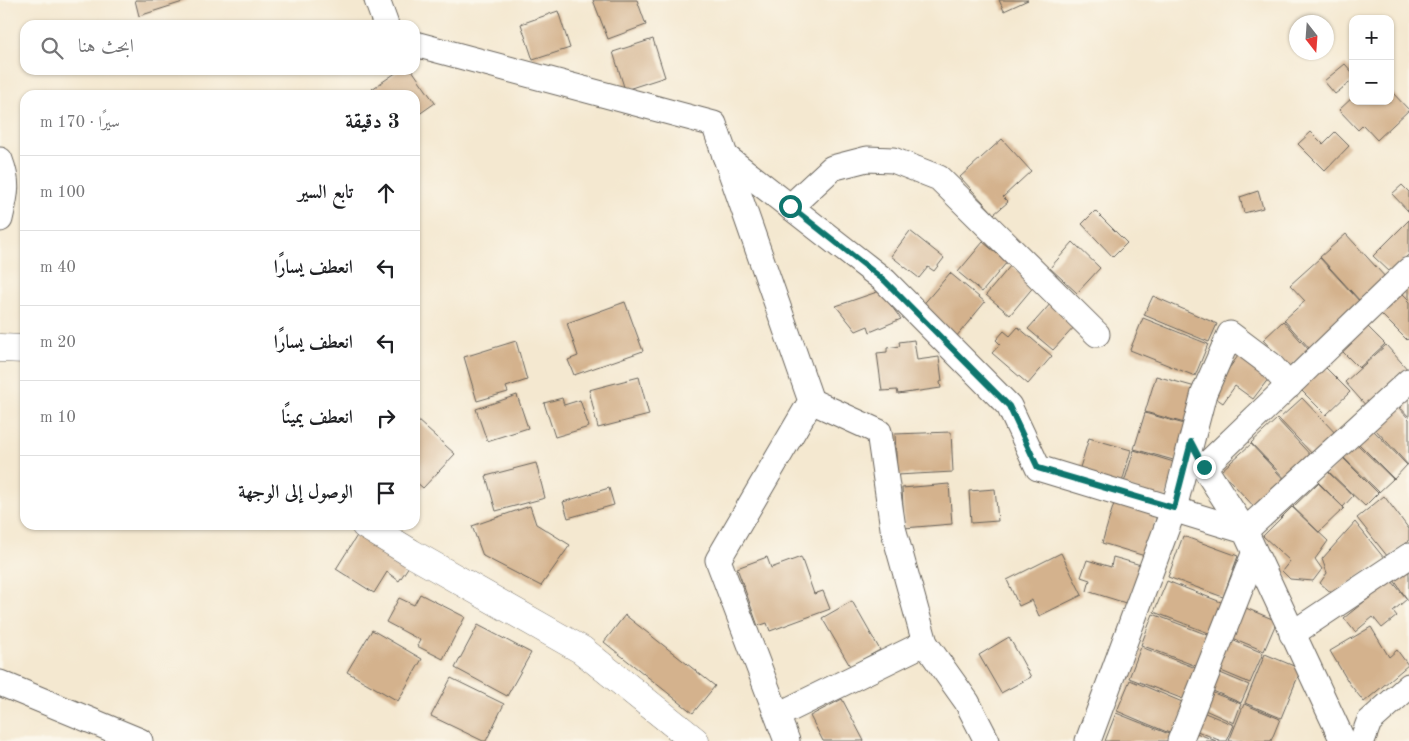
<!DOCTYPE html>
<html lang="ar">
<meta charset="utf-8">
<style>
:root{--surface:#fff;--page:#f6f6f6;--text:#202124;--muted:#757577;--line:#e0e0e0}
body{margin:0;font-family:"Old Standard TT",Amiri,serif;background:var(--page);color:var(--text);direction:rtl}
.controls{position:absolute;right:15px;top:15px;display:grid;overflow:hidden;border-radius:10px;box-shadow:0 1px 4px #0004}
.controls button{width:45px;height:45px;display:grid;place-items:center;padding:0;border:0;border-bottom:1px solid var(--line);background:var(--surface);color:var(--text);font:25px sans-serif}
.compass{position:absolute;left:1289px;top:15px;width:45px;height:45px;border-radius:50%;background:var(--surface);box-shadow:0 1px 4px #0004;rotate:163deg}
.stop{position:absolute;width:15px;height:15px;margin:-11px;border:4px solid #0f766e;border-radius:50%;background:#fff}
.stop.end{background:#0f766e;border-color:#fff;box-shadow:0 1px 5px #0008}
.list{margin:0;padding:0;list-style:none}
h2{display:flex;justify-content:space-between;align-items:center;height:65px;margin:0;padding:0 20px;font-size:21px}
h2 small{font-size:16px;font-weight:400;color:var(--muted)}
.list li{display:grid;grid-template-columns:32px 1fr auto;gap:15px;align-items:center;box-sizing:border-box;height:75px;padding:0 20px;border-top:1px solid var(--line)}
.list b{display:block;font-size:19px;white-space:nowrap}
.list em{font-size:16px;font-style:normal;color:var(--muted)}
.icon{flex:none;width:28px;height:28px;fill:none;stroke:currentColor;stroke-width:2;stroke-linecap:round;stroke-linejoin:round}
.map{position:relative;flex:none;width:1409px;height:741px;overflow:hidden;direction:ltr}
.search{position:absolute;background:var(--surface);box-shadow:0 1px 4px #0004;left:20px;top:20px;width:400px;height:55px;display:flex;align-items:center;gap:12px;box-sizing:border-box;padding:0 18px;border-radius:15px;color:var(--muted);font-size:19px}
.panel{position:absolute;background:var(--surface);box-shadow:0 1px 4px #0004;left:20px;top:90px;width:400px;height:440px;border-radius:15px;direction:rtl}
.map>svg:first-child{display:block}
.building{fill:#d4b28d}
.lines{fill:none;stroke-linecap:round;stroke-linejoin:round}
.minor-casing{stroke:#68635b;stroke-width:27}
.secondary-casing{stroke:#68635b;stroke-width:29}
.minor{stroke:#fff;stroke-width:25}
.secondary{stroke:#fff;stroke-width:28}
.route{stroke:#0f766e;stroke-width:6}
</style>
<div class="map">
<svg width="1409" height="741" viewBox="0 0 1409 741">
<rect width="100%" height="100%" fill="#fbf7ec"/>
<filter id="ink" filterUnits="userSpaceOnUse"><feTurbulence type="fractalNoise" baseFrequency=".02" numOctaves="2"/><feDisplacementMap in="SourceGraphic" scale="10" xChannelSelector="R" yChannelSelector="G"/><feConvolveMatrix kernelMatrix="1 2 1 2 8 2 1 2 1" color-interpolation-filters="sRGB"/></filter>
<filter id="wash" filterUnits="userSpaceOnUse"><feTurbulence type="fractalNoise" baseFrequency=".0096" numOctaves="4" result="noise"/><feDisplacementMap in="SourceGraphic" scale="20" xChannelSelector="R" yChannelSelector="G"/><feGaussianBlur stdDeviation="1.12" result="paint"/><feColorMatrix in="noise" values="0 0 0 0 0 0 0 0 0 0 0 0 0 0 0 0 0 1.4 0 .05"/><feComposite in="paint" operator="in"/></filter>
<g filter="url(#wash)">
<rect width="100%" height="100%" fill="#f4e8d0"/>
<g id="blocks">
<!-- building -->
<g class="building">
<path d="M135,0h54l-50,16z"/>
<path d="M593,0h44l9,25 -38,14z"/>
<path d="M999,0h29l-24,11z"/>
<path d="M558,11l12,37 -37,12 -12,-36z"/>
<path d="M653,39l12,38 -40,13 -12,-38z"/>
<path d="M1345,64l8,9v7l-18,14 -11,-13z"/>
<path d="M400,70h12l23,33 -20,14v-22h-39l-4,-6z"/>
<path d="M1390,90l19,20 -32,30 -14,-15 -5,5 -19,-20 14,-13v4h37z"/>
<path d="M1311,132l12,12 12,-12 14,14 -24,25 -27,-27z"/>
<path d="M1002,139l29,32 -28,26 5,5 -14,12 -34,-37z"/>
<path d="M1402,185l7,7v20l-17,-18z"/>
<path d="M1258,191l5,17 -19,5 -4,-16z"/>
<path d="M1095,211l32,32 -14,14 -31,-33z"/>
<path d="M1409,220v34l-18,19 -18,-17z"/>
<path d="M910,231l34,27 -10,13 -6,-4 -9,11 -28,-22z"/>
<path d="M1346,234l41,45 -26,23 -41,-45z"/>
<path d="M983,242l24,20 -25,30 -24,-20z"/>
<path d="M1073,242l27,26 -23,25 -27,-25z"/>
<path d="M1320,258l41,45 -51,46 -26,-29 21,-19 -15,-16z"/>
<path d="M1011,265l24,20 -25,30 -24,-20z"/>
<path d="M950,273l35,29 -29,35 -35,-30z"/>
<path d="M1409,281v19l-10,-10z"/>
<path d="M880,291l21,28 -31,13 -2,-6 -12,5 -20,-25z"/>
<path d="M1398,292l11,11v35l-2,2 -29,-29z"/>
<path d="M1153,296l64,28 -8,18 -65,-27z"/>
<path d="M625,302l18,49 -69,24 -6,-15 10,-4 -11,-33z"/>
<path d="M1052,302l25,22 -24,26 -25,-21z"/>
<path d="M1143,318l65,26 -13,32 -65,-26z"/>
<path d="M1283,321l26,29 -20,18 -26,-28z"/>
<path d="M1366,325l19,19 -26,24 -19,-19z"/>
<path d="M1018,327l34,29 -24,28 -36,-31 8,-9 -4,-4 8,-9 6,5z"/>
<path d="M914,340l3,20 22,-3 3,24 -2,1 1,6 -43,6 -1,-4 -15,1 -5,-38 10,-1v-4l13,-2 -1,-4z"/>
<path d="M516,341l11,39 -21,7 2,5 -31,9 -13,-44z"/>
<path d="M1386,345l23,26 -41,37 -23,-26z"/>
<path d="M1241,352l31,22 -19,25 -18,-13 -12,17 -13,-9z"/>
<path d="M1323,365l27,27 -24,23 -27,-27z"/>
<path d="M1156,376l43,12 -11,36 -43,-12z"/>
<path d="M639,377l10,38 -51,13 -9,-38z"/>
<path d="M517,395l11,33 -41,13 -11,-32z"/>
<path d="M1409,397v20l-10,-11z"/>
<path d="M562,398l2,7 16,-5 9,27 -34,10 -11,-34z"/>
<path d="M1302,398l37,39 -23,21 -37,-39z"/>
<path d="M1398,407l11,12v47l-34,-37z"/>
<path d="M1145,413l43,12 -11,36 -43,-12z"/>
<path d="M1277,419l37,40 -25,24 -38,-40z"/>
<path d="M417,420l38,34 -32,34 -8,-7v-59z"/>
<path d="M1373,430l34,35 -13,14 -35,-35z"/>
<path d="M951,432l2,40 -56,3 -2,-41z"/>
<path d="M1089,438l42,12 -10,36 -43,-12z"/>
<path d="M1251,444l37,40 -30,27 -37,-40z"/>
<path d="M1357,444l36,35 -14,13 -35,-34z"/>
<path d="M1134,450l43,13 -11,36 -43,-13z"/>
<path d="M1343,458l35,35 -13,13 -36,-34z"/>
<path d="M536,463l9,35 -49,13 -10,-35z"/>
<path d="M1328,472l25,24 -10,11 -25,-25z"/>
<path d="M1318,483l26,25 -25,24 -26,-25z"/>
<path d="M949,484l3,40 -48,4 -2,-40z"/>
<path d="M609,488l5,17 -46,13 -5,-16z"/>
<path d="M995,489l3,32 -27,2 -2,-32z"/>
<path d="M1384,496l25,33v12l-21,16 -31,-39z"/>
<path d="M1115,500l43,12 -13,44 -43,-13z"/>
<path d="M530,506l6,18 34,21 -29,41 -58,-30 -11,-30z"/>
<path d="M1292,507l36,34 -13,18 7,10 -9,12 -23,-2 -8,-8 8,-10 -27,-25z"/>
<path d="M1355,522l29,36 -50,37 -14,-12 7,-10 -5,-14z"/>
<path d="M358,534l51,32 -10,15 -12,-9 -13,21 -38,-24z"/>
<path d="M1183,536l55,20 -15,41 -55,-20z"/>
<path d="M1061,553l21,42 -43,21 -7,-16 -13,6 -12,-26z"/>
<path d="M767,557l4,11 30,-11 13,37 9,-3 7,18 -60,22 -3,-8 -9,3 -21,-58z"/>
<path d="M1113,557l28,8 -12,39 -42,-13 3,-11 -9,-3 6,-17 24,7z"/>
<path d="M1409,566v36l-17,-25z"/>
<path d="M1391,580l16,19 -14,12 4,5 -15,12 -9,-11 -18,15 -11,-14z"/>
<path d="M1167,581l59,23 -12,31 -60,-23z"/>
<path d="M420,594l45,23 -22,42 -26,-13 3,-6 -34,-18 13,-24 15,7z"/>
<path d="M852,601l28,49 -30,16 -28,-48z"/>
<path d="M1241,606l36,15 -13,30 -36,-15z"/>
<path d="M1153,614l60,23 -12,31 -60,-23z"/>
<path d="M625,615l90,71 -22,27 -89,-71z"/>
<path d="M478,625l53,28 -24,43 -52,-28z"/>
<path d="M1371,627l18,30 8,-7 11,15 -44,37 -15,-19 -19,-32z"/>
<path d="M372,630l50,29 -24,42 -51,-29z"/>
<path d="M1009,637l22,40 -30,16 -22,-38z"/>
<path d="M1227,638l36,15 -13,30 -36,-15z"/>
<path d="M1141,647l60,23 -13,31 -59,-23z"/>
<path d="M1265,654l36,15 -20,49 -36,-15z"/>
<path d="M1213,670l36,15 -8,18 -35,-15z"/>
<path d="M451,678l53,26 -18,37h-3l-52,-25z"/>
<path d="M1130,680l57,24 -13,31 -57,-24z"/>
<path d="M1206,690l35,14 -7,19 -36,-16z"/>
<path d="M842,699l22,42h-41l-13,-25z"/>
<path d="M1244,704l36,15 -9,22h-42z"/>
<path d="M1198,710l36,15 -7,16h-6l-31,-13z"/>
<path d="M1116,713l58,23 -3,5h-66z"/>
<path d="M1189,730l27,11h-31z"/>
</g>
</g>
</g>
<g filter="url(#ink)">
<use href="#blocks" fill-opacity="0" stroke="#68635b" stroke-width="1"/>
<g class="lines">
<!-- minor casing -->
<g class="minor-casing">
<g id="minor">
<path d="M377,0l9,25"/>
<path d="M415,44l299,80 97,277 -93,159 69,181"/>
<path d="M725,156l160,125 124,125 29,62 207,63 98,210"/>
<path d="M0,160c9,24 6,34 0,59"/>
<path d="M790,207l42,-39 35,-9 26,1 46,18 158,156"/>
<path d="M1409,270l-205,197 41,64 164,-150"/>
<path d="M811,401l68,31 14,96 32,115 42,59 20,39"/>
<path d="M1292,634l117,-78"/>
<path d="M0,683l140,58"/>
<path d="M778,715l147,-72"/>
<path d="M1088,741l86,-233 30,-115 26,-59 40,30 19,22"/>
<path d="M1180,741l74,-187"/>
<path d="M1362,741l7,-19 40,-36"/>
</g>
</g>
<!-- secondary casing -->
<g class="secondary-casing">
<g id="secondary">
<path d="M0,348l25,1"/>
<path d="M365,525l46,28 171,97 113,91"/>
</g>
</g>
<!-- minor -->
<use href="#minor" class="minor"/>
<!-- secondary -->
<use href="#secondary" class="secondary"/>
</g>
</g>
<g class="lines" filter="url(#ink)">
<!-- route -->
<path class="route" d="M790,206l95,75 124,125 29,62 136,40 17,-66 13,25"/>
</g>
</svg>
<div class="controls">
<button>+</button>
<button>−</button>
</div>
<svg class="compass" viewBox="-18 -18 36 36"><path d="M0-13l5 13h-10z" fill="#e53935"/><path d="M0 13l5-13h-10z" fill="#757577"/></svg>
<div class="stop" style="left:790px;top:206px"></div>
<div class="stop end" style="left:1204px;top:467px"></div>
<div class="search"><svg class="icon" aria-label="search" viewBox="0 0 24 24"><circle cx="10" cy="10" r="6"/><path d="M15 15l6 6"/></svg>ابحث هنا</div>
<section class="panel">
<h2>3 دقيقة<small>سيرًا · 170 m</small></h2>
<ul class="list">
<li><svg class="icon" aria-label="ahead" viewBox="0 0 24 24"><path d="M12 20V5M6 11l6-6 6 6"/></svg><div><b>تابع السير</b></div><em>100 m</em></li>
<li><svg class="icon" aria-label="left" viewBox="0 0 24 24"><path d="M17 20v-9H6M10 6l-5 5 5 5"/></svg><div><b>انعطف يسارًا</b></div><em>40 m</em></li>
<li><svg class="icon" aria-label="left" viewBox="0 0 24 24"><path d="M17 20v-9H6M10 6l-5 5 5 5"/></svg><div><b>انعطف يسارًا</b></div><em>20 m</em></li>
<li><svg class="icon" aria-label="right" viewBox="0 0 24 24"><path d="M7 20v-9h11M14 6l5 5-5 5"/></svg><div><b>انعطف يمينًا</b></div><em>10 m</em></li>
<li><svg class="icon" aria-label="arrive" viewBox="0 0 24 24"><path d="M6 21V4h12l-3 4 3 4H6"/></svg><div><b>الوصول إلى الوجهة</b></div></li>
</ul>
</section>
</div>
